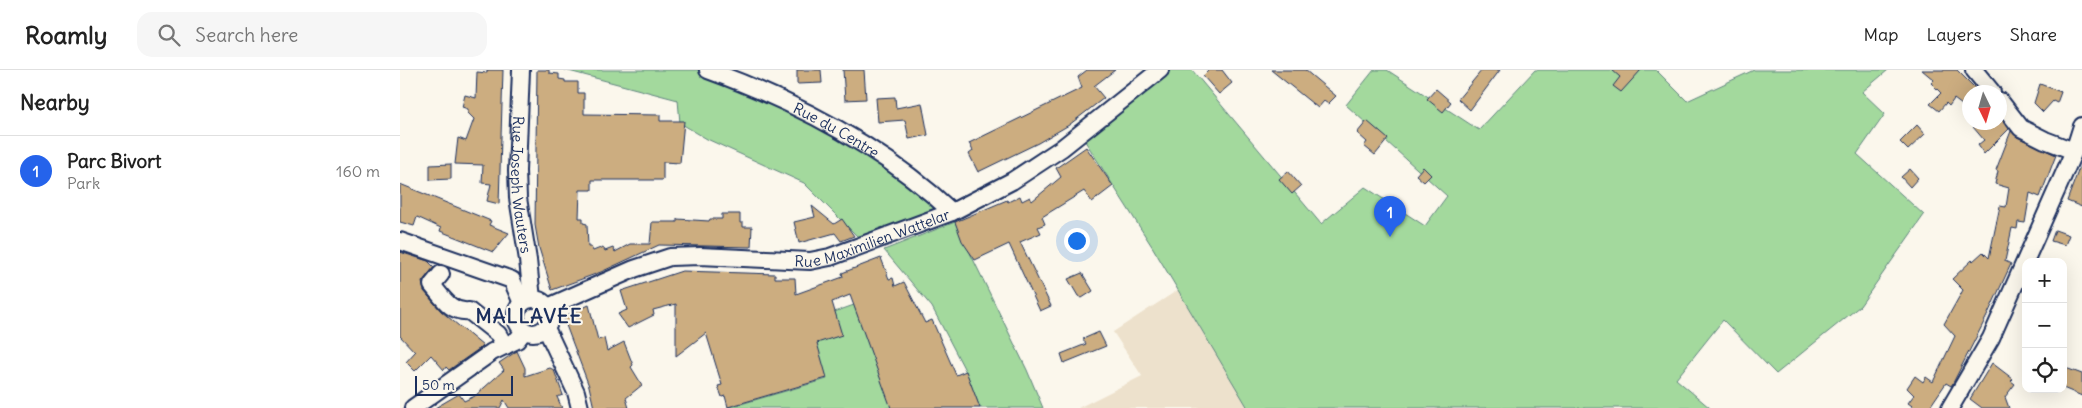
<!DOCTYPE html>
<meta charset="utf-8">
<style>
:root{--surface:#fff;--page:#f6f6f6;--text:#222;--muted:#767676;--line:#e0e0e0;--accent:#2563eb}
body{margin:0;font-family:Delius,sans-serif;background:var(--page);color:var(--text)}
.controls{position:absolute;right:15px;bottom:15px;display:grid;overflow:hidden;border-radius:10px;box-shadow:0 5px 20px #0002}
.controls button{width:45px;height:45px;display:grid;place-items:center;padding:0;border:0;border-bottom:1px solid var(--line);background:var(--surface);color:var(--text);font:25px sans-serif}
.compass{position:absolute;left:1562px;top:15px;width:45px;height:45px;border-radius:50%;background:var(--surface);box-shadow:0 5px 20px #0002;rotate:175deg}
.scale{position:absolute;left:15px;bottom:12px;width:98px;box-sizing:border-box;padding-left:5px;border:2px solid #1b2f5e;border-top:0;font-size:14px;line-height:18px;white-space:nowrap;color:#1b2f5e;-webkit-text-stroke:4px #fbf7ec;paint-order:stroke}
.you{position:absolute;left:676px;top:170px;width:18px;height:18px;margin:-12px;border:4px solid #fff;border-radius:50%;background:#1a73e8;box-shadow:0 0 0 8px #1a73e833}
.badge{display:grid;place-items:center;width:32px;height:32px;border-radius:50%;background:var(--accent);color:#fff;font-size:16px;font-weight:700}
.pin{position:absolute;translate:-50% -41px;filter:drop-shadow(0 1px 2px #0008)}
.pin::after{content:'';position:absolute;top:26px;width:18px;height:15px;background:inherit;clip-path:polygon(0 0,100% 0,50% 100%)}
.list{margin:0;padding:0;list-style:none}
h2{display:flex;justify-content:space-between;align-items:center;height:65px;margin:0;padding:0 20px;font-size:21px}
h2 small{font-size:16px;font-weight:400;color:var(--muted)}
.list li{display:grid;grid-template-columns:32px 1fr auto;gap:15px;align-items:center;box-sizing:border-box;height:70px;padding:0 20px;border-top:1px solid var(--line)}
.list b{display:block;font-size:19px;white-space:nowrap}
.list p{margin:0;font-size:16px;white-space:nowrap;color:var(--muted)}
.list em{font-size:16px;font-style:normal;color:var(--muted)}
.icon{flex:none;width:28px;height:28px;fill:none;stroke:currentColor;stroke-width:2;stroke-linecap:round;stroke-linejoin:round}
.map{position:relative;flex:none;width:1682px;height:338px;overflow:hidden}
header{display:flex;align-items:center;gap:30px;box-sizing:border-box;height:70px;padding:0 25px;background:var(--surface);border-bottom:1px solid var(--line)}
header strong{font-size:24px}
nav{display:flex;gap:28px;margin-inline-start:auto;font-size:18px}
.search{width:350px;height:45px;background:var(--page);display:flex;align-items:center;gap:12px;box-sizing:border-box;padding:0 18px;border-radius:15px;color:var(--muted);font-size:19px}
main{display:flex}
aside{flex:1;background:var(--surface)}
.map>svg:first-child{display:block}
.built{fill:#ede1cc}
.green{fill:#a3d99d;stroke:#5f847e}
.building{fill:#ccad80;stroke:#1b2f5e}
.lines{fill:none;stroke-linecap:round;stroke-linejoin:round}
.minor-casing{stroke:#1b2f5e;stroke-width:20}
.minor{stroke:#fbf7ec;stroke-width:16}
.labels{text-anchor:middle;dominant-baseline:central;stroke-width:4;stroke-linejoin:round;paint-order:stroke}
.street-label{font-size:15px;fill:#1b2f5e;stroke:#fbf7ec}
.district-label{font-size:20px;font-weight:bold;letter-spacing:1px;fill:#1b2f5e;stroke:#fbf7ec}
</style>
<header>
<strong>Roamly</strong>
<div class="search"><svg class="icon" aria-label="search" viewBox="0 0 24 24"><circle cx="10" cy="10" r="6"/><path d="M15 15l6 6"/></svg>Search here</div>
<nav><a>Map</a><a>Layers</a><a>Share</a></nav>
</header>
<main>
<aside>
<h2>Nearby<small></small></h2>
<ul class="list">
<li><span class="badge">1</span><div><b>Parc Bivort</b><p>Park</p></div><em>160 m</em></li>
</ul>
</aside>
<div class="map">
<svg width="1682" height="338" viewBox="0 0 1682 338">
<rect width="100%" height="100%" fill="#fbf7ec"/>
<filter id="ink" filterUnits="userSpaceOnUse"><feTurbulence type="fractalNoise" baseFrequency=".02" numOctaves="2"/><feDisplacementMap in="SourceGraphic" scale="10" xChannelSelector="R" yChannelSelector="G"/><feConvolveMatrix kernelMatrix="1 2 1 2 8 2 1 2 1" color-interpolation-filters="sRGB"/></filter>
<g filter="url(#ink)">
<!-- built -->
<path class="built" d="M778,220l70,118h-170l64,-32 -29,-44z"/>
<!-- green -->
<g class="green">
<path d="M165,0h137l113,47 137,95 -87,32 -61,-61 -97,-44 -27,-16 -2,-23z"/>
<path d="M761,0h31l129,154 44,-37 60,39 22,-30 -101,-91 28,-35h13l92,60 56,-60h121l31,31 67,-31h134l-26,22 23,22 -28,40 67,61 -64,91 -84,68 -53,-54 -47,59 34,29h-462l-95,-160 -70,-110z"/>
<path d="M555,152l72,148 16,38h-63l-14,-36 -34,-65 -48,-57z"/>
<path d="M454,235l38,103h-165l100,-29 -18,-58z"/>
</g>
<!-- building -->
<g class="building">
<path d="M87,0h16l-4,134 -12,-3 4,-17 -9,-1 1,-18 -28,-1 3,-26 8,3 8,-22 -6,-6v-4l-6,-2 3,-12 11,3 1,-26 10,1z"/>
<path d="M137,0h12v3l10,1v5l6,1v2h13v11h6v21l76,1v6h24l-4,42 -17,-1v18h-71v10h-12l-1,28h4v5l4,1 1,23h3l2,4 10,-4 2,4 8,-3 2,4 15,-8h20l2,-22h25v-3l32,2 1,-2h12v-5h18v9h3v4h9l-1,20 -92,-2 -58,27 -49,18 -13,-42 -4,-23z"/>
<path d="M397,0h24l1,13 -25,1z"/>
<path d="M443,0h21l2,29 -21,1z"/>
<path d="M687,0h28l-21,16 10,12 -35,27 -31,18 -60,29 -9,-18 4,-3 -4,-8 113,-55 -4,-11z"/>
<path d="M809,0h13l10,13 -13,11 -16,-18z"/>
<path d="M871,0h34l31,26 -8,8 -4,-3 -6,7z"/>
<path d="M1082,0h18l-30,40 -12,-11z"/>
<path d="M1212,0h29l-20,22 -8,-6 7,-9z"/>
<path d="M1522,0h35l22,22h-9v19l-16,-12 -5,7 -3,-3 -7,8 -9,-7 11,-11 -10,-10 3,-3z"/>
<path d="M1640,14l21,8 -4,11 -4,-2 -10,11 -9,-9z"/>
<path d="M1036,19l15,13 -8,10 -16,-13z"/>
<path d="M495,27l1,11 26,-5 6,32 -19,4 -4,-19 -27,2 -2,-24z"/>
<path d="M1600,47l9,12 -25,25 -6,-9 6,-5 -11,-13 6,-5h21z"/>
<path d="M967,51l21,18 -13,16 -11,-9 3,-4 -10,-9z"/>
<path d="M1517,55l8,9 -17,16 -8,-8z"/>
<path d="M1611,61l6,6 39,18 -16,42 -10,-4 -5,30 -7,-1 -1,7 -5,-1 -7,33 6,3 -24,52 -34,67 -2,3 -5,-3 -17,25h-14l-7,-5 6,-8 -7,-7 8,-12 8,6 3,-5 7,5 22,-46 -11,-12 19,-34 -11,-11 20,-19 1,1 10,-9 6,6 11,-52 6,1 3,-19 -14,-4 3,-13 -2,-1z"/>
<path d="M686,77l27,39 -21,16 -8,-11 -42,26 3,7 -7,3 3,6 -21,9 31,64 -11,5 -31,-67 -34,16 -13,-19 -7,-19 52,-22 1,2 12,-6 2,5 8,-4 2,4 29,-24 -5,-9z"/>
<path d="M1681,93h1v44l-15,-6z"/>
<path d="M51,94v15l-21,1v-15z"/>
<path d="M1023,97l8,8 -7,7 -8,-7z"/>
<path d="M1510,99l8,9 -8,9 -9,-10z"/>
<path d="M888,101l13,15 -9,8 -13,-15z"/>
<path d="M0,114l91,37 -2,4 20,8 -16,19 -53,-21 1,-3 -24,-11 -3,9 -14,-4z"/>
<path d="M412,136l22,18 8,-5 12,17 -13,5 -6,-8 -36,10 -5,-21 21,-5z"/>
<path d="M1655,160l14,5 -4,10 -14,-4z"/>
<path d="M0,182l28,9 6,6 -12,15 2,9 17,20 42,35 -34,24 -3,-3 -2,3 -13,-15 -16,16 -9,-9 9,-10 -15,-16z"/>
<path d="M481,188l8,21 4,-1 2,8 9,-4 21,41 7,-3 24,55 10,-4 14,37h-89l-41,-113 -18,7 10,33 -25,8 10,35 -99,29 -3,-11 -3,1 -4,-11 4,-1 -16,-52 -30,23v-52l-23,6 1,5 -26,13 -10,-14 9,-4 -6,-19 61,-20 93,3v4h20l1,16 47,-17 -1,-4z"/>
<path d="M682,203l11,18 -11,7 -4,-2 -10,-17z"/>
<path d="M189,235l9,35 6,-2 3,13 17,-9 9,23 -2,2 11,18 -16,13 3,10h-35l-5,-22 -25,-66 1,-4z"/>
<path d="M699,262l7,14 -42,17 -3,-9 25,-10 -3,-5z"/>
<path d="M117,281l8,17v8l25,-8 4,2 9,25 -6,2 5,11h-53l-5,-8 -4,8h-65l24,-14 5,7 11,-5 29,-26 -5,-7z"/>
<path d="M1592,293l21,16 -2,2 4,3 -10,13 4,11h-27l-12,-9z"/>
<path d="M1663,297l19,7v22l-19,-8z"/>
</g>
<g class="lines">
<!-- minor casing -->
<g class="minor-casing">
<g id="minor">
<path id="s1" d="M121,0l-4,101 1,27 10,62 4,39"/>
<path id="s2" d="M308,0c88,32 175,77 244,142"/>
<path d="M1574,0l18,22"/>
<path d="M1600,31l21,27 24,12 29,11"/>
<path d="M0,171l112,39 10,23"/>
<path d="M41,204l-9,11c11,13 19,28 37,26l29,23 7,12"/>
<circle cx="133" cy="246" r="17"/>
<path id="s3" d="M148,237l86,-38 36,-12 30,-1 110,5 20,-4 122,-45 60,-31 50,-33 98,-78"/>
<path d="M146,258l30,64 4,16"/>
<path d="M13,338l79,-56 25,-12 7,-9"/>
<path d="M1550,338l41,-70 83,-187 8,-25"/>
</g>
</g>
<!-- minor -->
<use href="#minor" class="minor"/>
</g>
</g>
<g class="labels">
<!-- street labels -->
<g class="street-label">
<text stroke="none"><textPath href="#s2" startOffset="142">Rue du Centre</textPath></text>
<text stroke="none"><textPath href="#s1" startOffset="115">Rue Joseph Wauters</textPath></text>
<text stroke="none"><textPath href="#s3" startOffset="338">Rue Maximilien Wattelar</textPath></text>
</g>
<!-- district labels -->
<g class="district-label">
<text x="129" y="245">MALLAVÉE</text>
</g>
</g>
</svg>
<div class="controls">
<button>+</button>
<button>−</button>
<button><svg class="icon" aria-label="locate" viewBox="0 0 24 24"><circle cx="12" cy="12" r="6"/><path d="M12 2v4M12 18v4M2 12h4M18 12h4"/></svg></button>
</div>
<svg class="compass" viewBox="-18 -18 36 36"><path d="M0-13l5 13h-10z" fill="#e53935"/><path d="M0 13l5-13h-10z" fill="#767676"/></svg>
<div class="scale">50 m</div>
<div class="you"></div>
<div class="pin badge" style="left:990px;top:167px">1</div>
</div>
</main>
